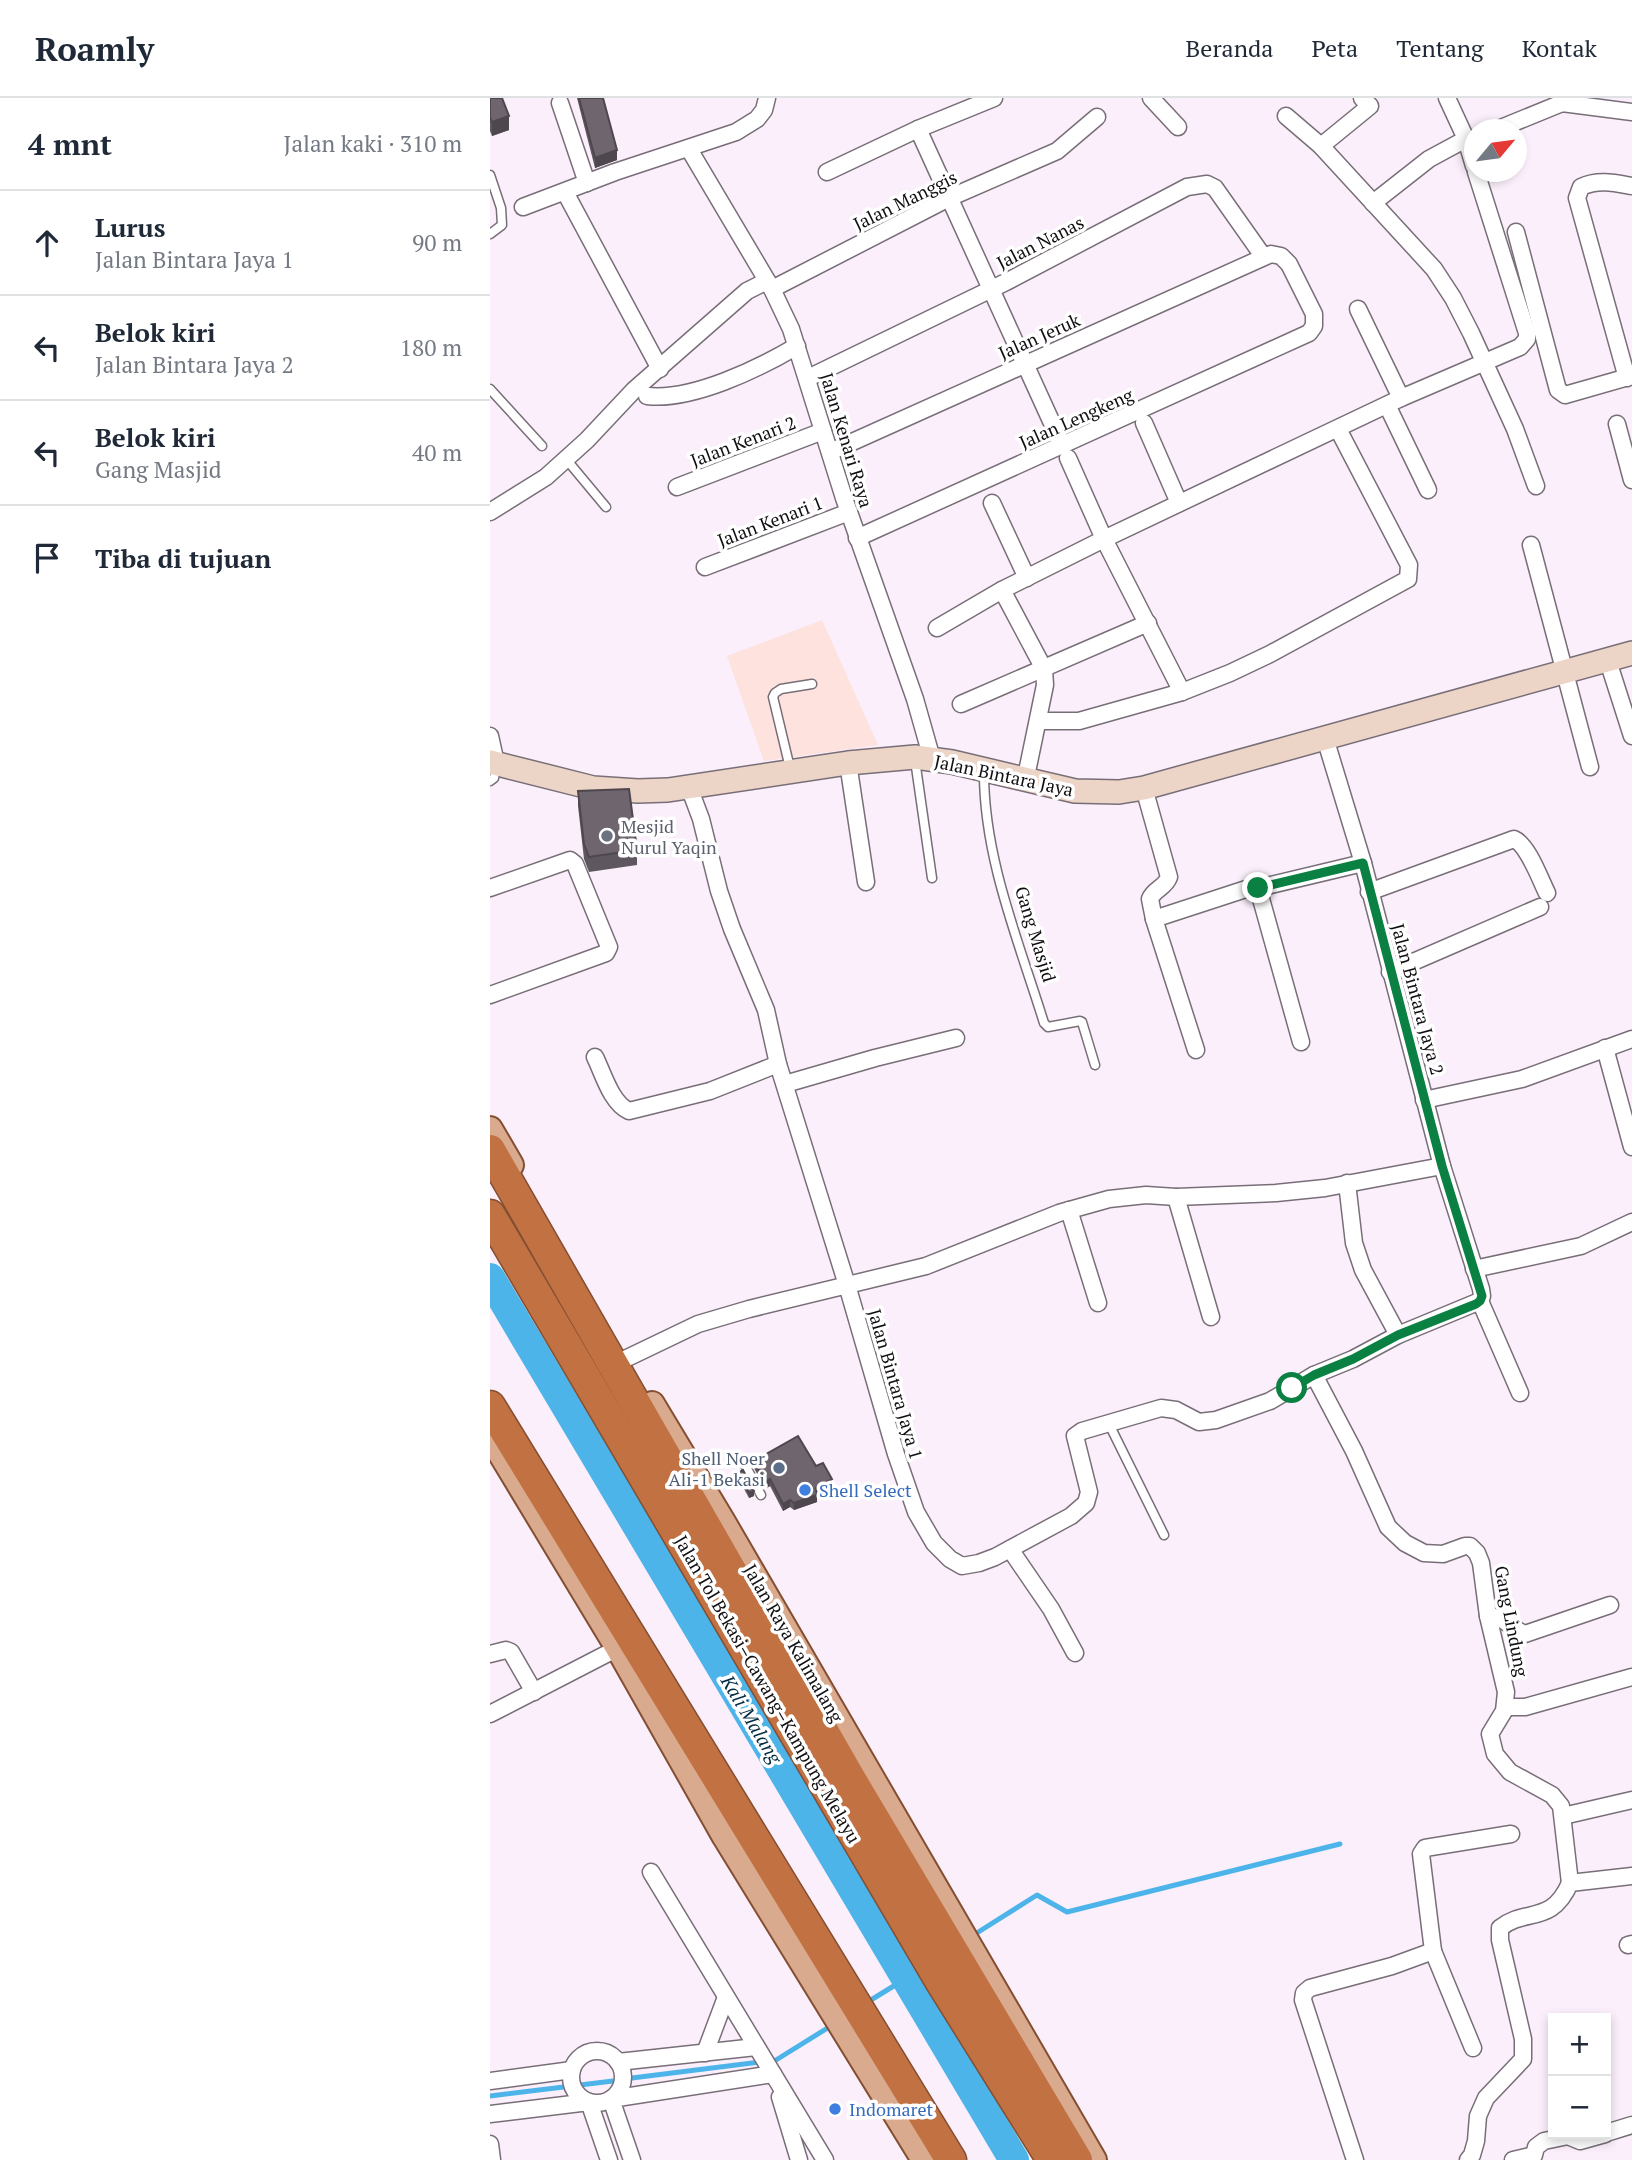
<!DOCTYPE html>
<html lang="id">
<meta charset="utf-8">
<style>
:root{--surface:#fff;--page:#f2f2f3;--text:#1f2937;--muted:#747a83;--line:#e0e1e3}
body{margin:0;font-family:"PT Serif",serif;background:var(--page);color:var(--text)}
.controls{position:absolute;right:21px;bottom:21px;display:grid;overflow:hidden;border-radius:0px;box-shadow:0 4px 10px #0003}
.controls button{width:63px;height:63px;display:grid;place-items:center;padding:0;border:0;border-bottom:2px solid var(--line);background:var(--surface);color:var(--text);font:35px sans-serif}
.compass{position:absolute;left:974px;top:21px;width:63px;height:63px;border-radius:50%;background:var(--surface);box-shadow:0 4px 10px #0003;rotate:61deg}
.stop{position:absolute;width:21px;height:21px;margin:-16px;border:5px solid #0b8043;border-radius:50%;background:#fff}
.stop.end{background:#0b8043;border-color:#fff;box-shadow:0 2px 7px #0008}
.list{margin:0;padding:0;list-style:none}
h2{display:flex;justify-content:space-between;align-items:center;height:91px;margin:0;padding:0 28px;font-size:30px}
h2 small{font-size:23px;font-weight:400;color:var(--muted)}
.list li{display:grid;grid-template-columns:46px 1fr auto;gap:21px;align-items:center;box-sizing:border-box;height:105px;padding:0 28px;border-top:2px solid var(--line)}
.list b{display:block;font-size:26px;white-space:nowrap}
.list p{margin:0;font-size:23px;white-space:nowrap;color:var(--muted)}
.list em{font-size:23px;font-style:normal;color:var(--muted)}
.icon{flex:none;width:38px;height:38px;fill:none;stroke:currentColor;stroke-width:2;stroke-linecap:round;stroke-linejoin:round}
.map{position:relative;flex:none;width:1142px;height:2062px;overflow:hidden}
header{display:flex;align-items:center;gap:42px;box-sizing:border-box;height:98px;padding:0 35px;background:var(--surface);border-bottom:2px solid var(--line)}
header strong{font-size:33px}
nav{display:flex;gap:38px;margin-inline-start:auto;font-size:24px}
main{display:flex}
aside{flex:1;background:var(--surface)}
.map>svg:first-child{display:block}
.education{fill:#fde2de}
.lines{fill:none;stroke-linecap:round;stroke-linejoin:round}
.stream{stroke:#4db4e9;stroke-width:5}
.river{stroke:#4db4e9;stroke-width:30}
.lane-casing{stroke:#786e78;stroke-width:11}
.street-casing{stroke:#786e78;stroke-width:19}
.secondary-casing{stroke:#786e78;stroke-width:26}
.primary-casing{stroke:#834e31;stroke-width:28}
.highway-casing{stroke:#834e31;stroke-width:33}
.lane{stroke:#fff;stroke-width:8}
.street{stroke:#fff;stroke-width:16}
.secondary{stroke:#ecd4c6;stroke-width:23}
.primary{stroke:#daaa8e;stroke-width:24}
.highway{stroke:#c17142;stroke-width:30}
.wall{fill:#5f575f}
.shaded-wall{fill:#4e474e}
.building{fill:#6f656f;stroke:#4e474e;stroke-width:2}
.route{stroke:#0b8043;stroke-width:9}
.worship-dot{fill:#6b7280;stroke:#fff;stroke-width:2.5}
.service-dot{fill:#5c6f8a;stroke:#fff;stroke-width:2.5}
.shop-dot{fill:#3f7fe0;stroke:#fff;stroke-width:2.5}
.labels{text-anchor:middle;dominant-baseline:central;stroke-width:7;stroke-linejoin:round;paint-order:stroke}
.street-label{font-size:18px;fill:#110e11;stroke:#fff}
.worship-label{font-size:18px;fill:#5b616d;stroke:#fff;text-anchor:start}
.service-label{font-size:18px;fill:#4e5e75;stroke:#fff;text-anchor:end}
.shop-label{font-size:18px;fill:#366cbe;stroke:#fff;text-anchor:start}
.water-label{font-size:19px;font-style:italic;fill:#002d42;stroke:#fff}
</style>
<header>
<strong>Roamly</strong>
<nav><a>Beranda</a><a>Peta</a><a>Tentang</a><a>Kontak</a></nav>
</header>
<main>
<aside>
<h2>4 mnt<small>Jalan kaki · 310 m</small></h2>
<ul class="list">
<li><svg class="icon" aria-label="ahead" viewBox="0 0 24 24"><path d="M12 20V5M6 11l6-6 6 6"/></svg><div><b>Lurus</b><p>Jalan Bintara Jaya 1</p></div><em>90 m</em></li>
<li><svg class="icon" aria-label="left" viewBox="0 0 24 24"><path d="M17 20v-9H6M10 6l-5 5 5 5"/></svg><div><b>Belok kiri</b><p>Jalan Bintara Jaya 2</p></div><em>180 m</em></li>
<li><svg class="icon" aria-label="left" viewBox="0 0 24 24"><path d="M17 20v-9H6M10 6l-5 5 5 5"/></svg><div><b>Belok kiri</b><p>Gang Masjid</p></div><em>40 m</em></li>
<li><svg class="icon" aria-label="arrive" viewBox="0 0 24 24"><path d="M6 21V4h12l-3 4 3 4H6"/></svg><div><b>Tiba di tujuan</b></div></li>
</ul>
</aside>
<div class="map">
<svg width="1142" height="2062" viewBox="0 0 1142 2062">
<rect width="100%" height="100%" fill="#faeffa"/>
<!-- education -->
<path class="education" d="M332,522l56,125 -114,16 -37,-105z"/>
<g class="lines">
<!-- stream -->
<g class="stream">
<path d="M482,1838l65,-41 30,17 273,-68"/>
<path d="M376,1905l57,-35"/>
<path d="M142,1980l144,-18 58,-36"/>
<path d="M0,1998l123,-15"/>
</g>
<!-- river -->
<path class="river" d="M0,1180l524,882"/>
<!-- lane casing -->
<g class="lane-casing">
<g id="lane">
<path d="M0,77l11,33 1,17 -12,9"/>
<path d="M0,291l52,57"/>
<path d="M76,361l40,48"/>
<path d="M425,662l17,118"/>
<path d="M300,670l-17,-71 2,-4 6,-4 31,-5"/>
<path d="M494,675c0,86 35,169 60,250l4,4 32,-6 2,1 13,43"/>
<path d="M0,683l4,-3 2,-12"/>
<path d="M618,1324l56,113"/>
<path d="M255,1367l16,30"/>
</g>
</g>
<!-- street casing -->
<g class="street-casing">
<g id="street">
<path d="M661,0l27,29"/>
<path d="M70,5l27,80"/>
<path d="M796,18l35,30 113,123 19,29 18,35 44,96 21,57"/>
<path d="M428,31l144,316"/>
<path d="M1006,32l66,-27 70,9"/>
<path d="M976,41l8,27"/>
<path d="M831,48l49,-40 -8,-8"/>
<path d="M199,51l83,140 19,40 53,169 71,201 17,60"/>
<path d="M337,74l91,-43 76,-31"/>
<path d="M75,94l95,177"/>
<path d="M883,105l56,-44 37,-20 -19,-41"/>
<path d="M33,109l92,-35 121,-40 21,-13 7,-9 3,-12"/>
<path d="M1026,134l42,158 7,5 67,-19"/>
<path d="M282,191l177,-91 108,-47 40,-34"/>
<path d="M868,211l43,89"/>
<path d="M318,280l198,-96 181,-95 20,-3 8,4 48,68"/>
<path d="M1137,280l-50,-180 4,-11c17,-8 34,-4 51,-1"/>
<path d="M157,298c45,5 111,-27 150,-50"/>
<path d="M897,307l41,85"/>
<path d="M654,325l35,80"/>
<path d="M1127,326l15,56"/>
<path d="M340,354l441,-198 10,2 8,8 25,50v12l-5,7 -452,205"/>
<path d="M578,360l36,81 78,153"/>
<path d="M187,389l146,-56"/>
<path d="M502,405l35,75"/>
<path d="M0,414l56,-35 41,-37 47,-50 113,-99 20,-10"/>
<path d="M1041,447l59,222"/>
<path d="M215,469l144,-55"/>
<path d="M512,492l42,79 1,16 -17,82 -5,13"/>
<path d="M447,530l65,-38 102,-51 297,-141 119,-51 7,-8v-6l-51,-161"/>
<path d="M1118,563l24,75"/>
<path d="M471,606l187,-81"/>
<path d="M548,623h41l103,-29 48,-19 40,-19 138,-75 1,-14 -71,-136"/>
<path d="M0,638l6,27"/>
<path d="M358,665l18,119"/>
<path d="M199,689l12,32 18,72 13,38 34,81 12,54 69,221 49,169 20,58 18,31 16,16 12,7 17,-3 16,-6 76,-41 15,-13 3,-11 -14,-56 7,-5 79,-23 15,2 23,12 17,-2 54,-19 44,-26 39,-16 45,-24 82,-34 2,-5 -1,-7 -39,-123 -79,-303 -38,-125"/>
<path d="M654,690l25,89c-4,11 -15,12 -19,22l4,20 42,131"/>
<path d="M0,790l80,-28 5,4 34,83 -3,6 -116,42"/>
<path d="M768,790l43,154"/>
<path d="M879,794l145,-53c14,6 26,40 33,54"/>
<path d="M664,821l92,-30 12,-1 105,-25"/>
<path d="M900,874l150,-65"/>
<path d="M1115,950l27,99"/>
<path d="M105,959c8,16 16,46 34,54l81,-20 68,-27"/>
<path d="M295,986l90,-26 81,-20"/>
<path d="M934,1002l98,-21 110,-40"/>
<path d="M857,1085l7,60 9,27 35,65"/>
<path d="M686,1099l35,120"/>
<path d="M579,1112l29,93"/>
<path d="M984,1171l107,-23 51,-24"/>
<path d="M990,1203l40,92"/>
<path d="M135,1261l73,-35 51,-15 177,-43 133,-53 50,-14 37,-4 30,2 100,-4 49,-5 117,-22"/>
<path d="M824,1277l40,76 34,76 17,16 19,10 19,1 22,-8h5l7,7 4,10 7,53 18,76 -2,19 -14,23 5,20 15,18 42,23 9,11 9,77"/>
<path d="M520,1451l41,60 24,44"/>
<path d="M998,1518c21,2 22,13 37,18l85,-29"/>
<path d="M0,1556l16,-4 5,2 23,40"/>
<path d="M1015,1609h20l107,-30"/>
<path d="M0,1616l128,-66"/>
<path d="M1073,1718l69,-16"/>
<path d="M161,1774l174,288"/>
<path d="M1138,1847l4,-1"/>
<path d="M943,1853l40,97"/>
<circle cx="107" cy="1979" r="26"/>
<path d="M215,1955l21,-56"/>
<path d="M128,1964l138,-15"/>
<path d="M0,1983l82,-11"/>
<path d="M290,1999l19,63"/>
<path d="M0,2016l99,-12 20,58"/>
<path d="M1116,2035l26,-8"/>
<path d="M0,2046l2,16"/>
<path d="M142,2062l-21,-61 162,-25"/>
<path d="M865,2062l-52,-160 1,-7 6,-5 82,-22 41,-15 -12,-97 4,-6 86,-14"/>
<path d="M978,2062l4,-5 4,-14 2,-25 8,-18 37,-39v-20l-23,-99v-12c26,-21 51,-2 70,-45l62,-7"/>
<path d="M1023,2062l21,-5 2,-8 8,-6 24,-5 12,5 25,-7"/>
</g>
</g>
<!-- secondary casing -->
<g class="secondary-casing">
<path id="secondary" d="M0,664l103,26 45,3 30,-1 180,-27 67,-6 37,5 123,29 44,1 25,-4 488,-135"/>
</g>
<!-- primary casing -->
<g class="primary-casing">
<g id="primary">
<path d="M0,1031l21,36"/>
<path d="M162,1306l71,118 371,638"/>
<path d="M0,1338l128,212 107,189 199,323"/>
</g>
</g>
<!-- highway casing -->
<g class="highway-casing">
<g id="highway">
<path d="M0,1052l360,628 227,382"/>
<path d="M0,1117l449,764 113,181"/>
<path d="M0,1308l461,754"/>
</g>
</g>
<!-- lane -->
<use href="#lane" class="lane"/>
<!-- street -->
<use href="#street" class="street"/>
<!-- secondary -->
<use href="#secondary" class="secondary"/>
<!-- primary -->
<use href="#primary" class="primary"/>
<!-- highway -->
<use href="#highway" class="highway"/>
</g>
<!-- wall -->
<g class="wall">
<path d="M0,0l19,32 -17,6 -2,-5z"/>
<path d="M87,0h26l14,62 -22,8z"/>
<path d="M88,693l59,59v15l-48,7 -5,-13 -6,-53z"/>
<path d="M264,1363l62,5 16,20 -15,9v7l-23,8 -4,-3 -7,4 -13,-25 -5,3 -11,-21z"/>
<path d="M248,1375l16,23 -5,2 -11,-20z"/>
</g>
<!-- shaded-wall -->
<g class="shaded-wall">
<path d="M19,18v14l-17,6v-14z"/>
<path d="M127,52v10l-22,8v-10z"/>
<path d="M280,1381v7l-5,3v-7z"/>
<path d="M342,1381v7l-15,9v7l-23,8v-7z"/>
<path d="M264,1393v5l-5,2v-5z"/>
<path d="M300,1402v7l-7,4v-7z"/>
</g>
<!-- building -->
<g class="building">
<path d="M0,0h12l7,18 -17,6 -2,-4z"/>
<path d="M89,0h24l14,52 -22,8z"/>
<path d="M139,691l8,61 -48,7 -5,-13 -6,-53z"/>
<path d="M308,1338l18,30 7,-3 9,16 -16,9 1,7 -23,8 -4,-3 -7,4 -13,-25 -5,3 -11,-21z"/>
<path d="M253,1372l11,21 -5,2 -11,-20z"/>
</g>
<g class="lines">
<!-- route -->
<path class="route" d="M768,790l105,-25 79,303 40,130 -2,5 -4,3 -78,31 -45,24 -39,16 -22,13"/>
</g>
<!-- markers -->
<circle class="worship-dot" cx="117" cy="738" r="7"/>
<circle class="service-dot" cx="289" cy="1370" r="7"/>
<g class="shop-dot">
<circle cx="315" cy="1392" r="7"/>
<circle cx="345" cy="2011" r="7"/>
</g>
<g class="labels">
<!-- street labels -->
<g class="street-label">
<text transform="translate(415 102) rotate(-26)">Jalan Manggis</text>
<text transform="translate(550 144) rotate(-27)">Jalan Nanas</text>
<text transform="translate(549 238) rotate(-24)">Jalan Jeruk</text>
<text transform="translate(586 320) rotate(-24)">Jalan Lengkeng</text>
<text transform="translate(357 342) rotate(73)">Jalan Kenari Raya</text>
<text transform="translate(253 343) rotate(-21)">Jalan Kenari 2</text>
<text transform="translate(280 423) rotate(-21)">Jalan Kenari 1</text>
<text transform="translate(514 677) rotate(12)">Jalan Bintara Jaya</text>
<text transform="translate(546 836) rotate(73)">Gang Masjid</text>
<text transform="translate(928 901) rotate(75)">Jalan Bintara Jaya 2</text>
<text transform="translate(406 1286) rotate(74)">Jalan Bintara Jaya 1</text>
<text transform="translate(1022 1523) rotate(79)">Gang Lindung</text>
<text transform="translate(304 1545) rotate(60)">Jalan Raya Kalimalang</text>
<text transform="translate(278 1591) rotate(60)">Jalan Tol Bekasi–Cawang–Kampung Melayu</text>
</g>
<!-- worship labels -->
<g class="worship-label">
<text x="131" y="728">Mesjid<tspan x="131" dy="21">Nurul Yaqin</tspan></text>
</g>
<!-- service labels -->
<g class="service-label">
<text x="275" y="1360">Shell Noer<tspan x="275" dy="21">Ali-1 Bekasi</tspan></text>
</g>
<!-- shop labels -->
<g class="shop-label">
<text x="329" y="1392">Shell Select</text>
<text x="359" y="2011">Indomaret</text>
</g>
<!-- water labels -->
<g class="water-label">
<text transform="translate(262 1621) rotate(59)">Kali Malang</text>
</g>
</g>
</svg>
<div class="controls">
<button>+</button>
<button>−</button>
</div>
<svg class="compass" viewBox="-18 -18 36 36"><path d="M0-13l5 13h-10z" fill="#e53935"/><path d="M0 13l5-13h-10z" fill="#747a83"/></svg>
<div class="stop" style="left:802px;top:1290px"></div>
<div class="stop end" style="left:768px;top:790px"></div>
</div>
</main>
